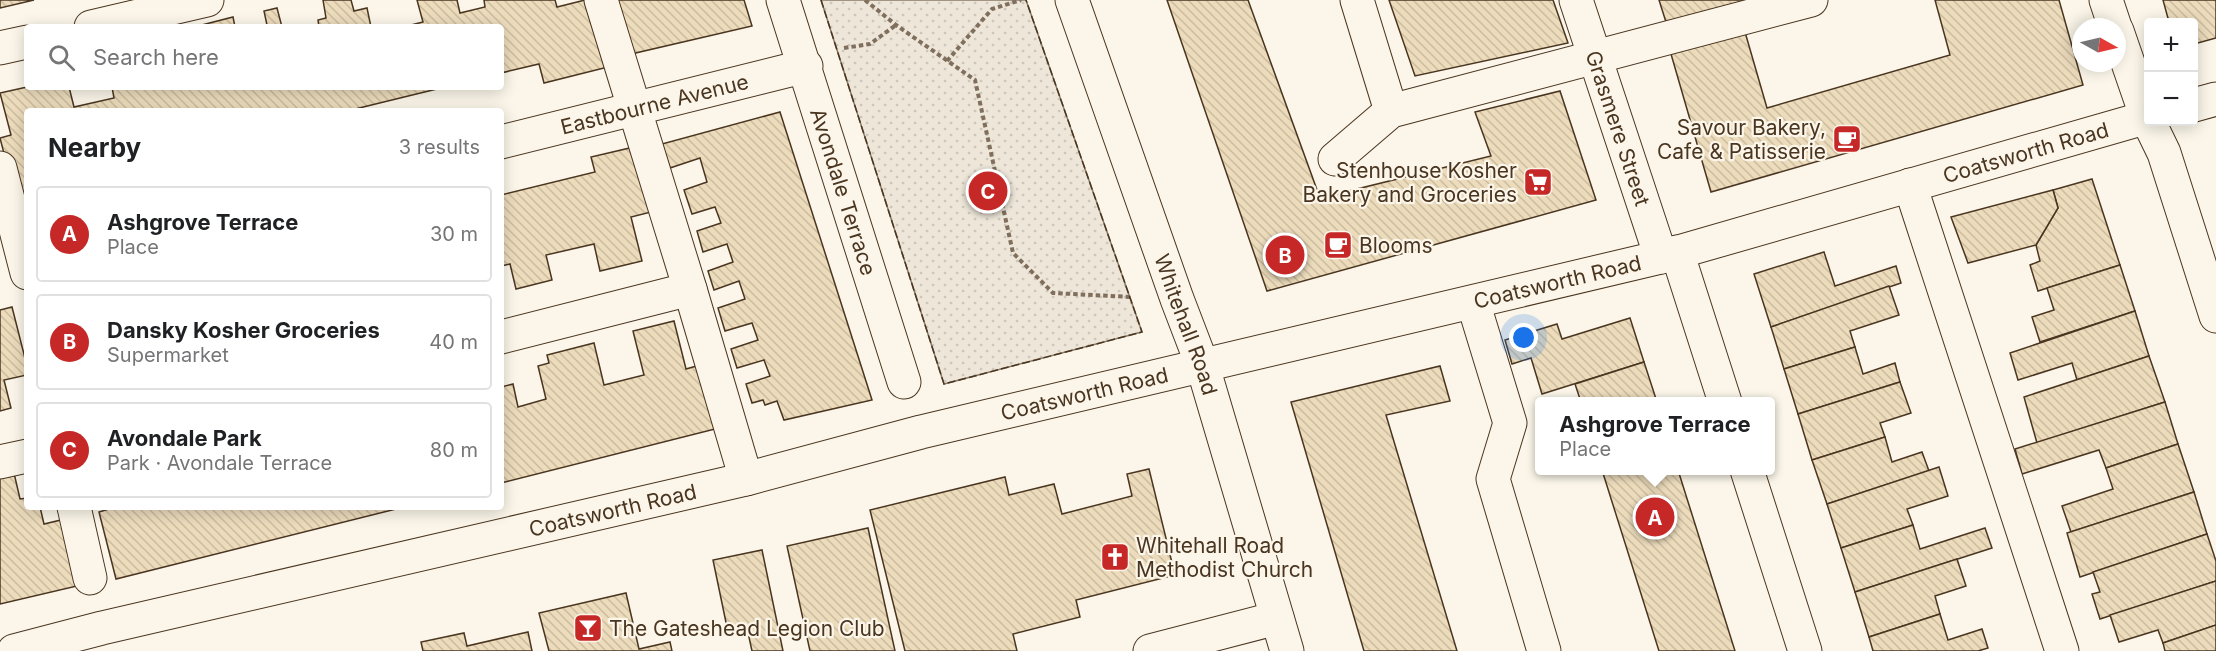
<!DOCTYPE html>
<meta charset="utf-8">
<style>
:root{--surface:#fff;--page:#f2f2f2;--text:#202124;--muted:#757577;--line:#e0e0e0;--accent:#c62828}
body{margin:0;font-family:Inter,sans-serif;background:var(--page);color:var(--text)}
.controls{position:absolute;right:18px;top:18px;display:grid;overflow:hidden;border-radius:6px;box-shadow:0 3px 15px #0003}
.controls button{width:54px;height:54px;display:grid;place-items:center;padding:0;border:0;border-bottom:2px solid var(--line);background:var(--surface);color:var(--text);font:30px sans-serif}
.compass{position:absolute;left:2072px;top:18px;width:54px;height:54px;border-radius:50%;background:var(--surface);box-shadow:0 3px 15px #0003;rotate:98deg}
.you{position:absolute;left:1524px;top:338px;width:21px;height:21px;margin:-15px;border:4px solid #fff;border-radius:50%;background:#1a73e8;box-shadow:0 0 0 9px #1a73e833}
.badge{display:grid;place-items:center;width:39px;height:39px;border-radius:50%;background:var(--accent);color:#fff;font-size:20px;font-weight:700}
.pin{position:absolute;translate:-50% -50%;border:3px solid #fff;box-shadow:0 2px 6px #0006}
.popup{position:absolute;left:1535px;top:397px;width:240px;height:78px;box-sizing:border-box;display:grid;place-content:center;border-radius:6px;background:var(--surface);filter:drop-shadow(0 2px 4px #0005);font-size:20px;white-space:nowrap;color:var(--muted)}
.popup b{font-size:22px;color:var(--text)}
.popup::after{content:'';position:absolute;left:50%;top:100%;margin-left:-12px;border:12px solid transparent;border-top-color:var(--surface)}
.list{margin:0;padding:0;list-style:none}
h2{display:flex;justify-content:space-between;align-items:center;height:78px;margin:0;padding:0 24px;font-size:26px}
h2 small{font-size:20px;font-weight:400;color:var(--muted)}
.list li{display:grid;grid-template-columns:39px 1fr auto;gap:18px;align-items:center;box-sizing:border-box;height:96px;margin:0 12px 12px;padding:0 12px;border:2px solid var(--line);border-radius:6px}
.list b{display:block;font-size:22px;white-space:nowrap}
.list p{margin:0;font-size:20px;white-space:nowrap;color:var(--muted)}
.list em{font-size:20px;font-style:normal;color:var(--muted)}
.icon{flex:none;width:33px;height:33px;fill:none;stroke:currentColor;stroke-width:2;stroke-linecap:round;stroke-linejoin:round}
.map{position:relative;flex:none;width:2216px;height:651px;overflow:hidden}
.search{position:absolute;background:var(--surface);box-shadow:0 3px 15px #0003;left:24px;top:24px;width:480px;height:66px;display:flex;align-items:center;gap:15px;box-sizing:border-box;padding:0 21px;border-radius:6px;color:var(--muted);font-size:22px}
.panel{position:absolute;background:var(--surface);box-shadow:0 3px 15px #0003;left:24px;top:108px;width:480px;height:402px;border-radius:6px}
.map>svg:first-child{display:block}
.park{fill:url(#park-dots);stroke:#887966;stroke-width:1.5}
.building{fill:url(#building-back-hatch);stroke:#4a3520;stroke-width:1.5}
.lines{fill:none;stroke-linecap:round;stroke-linejoin:round}
.minor-casing{stroke:#4a3520;stroke-width:35}
.path{stroke:#7f6f5c;stroke-width:4;stroke-dasharray:4.5 3;stroke-linecap:butt}
.minor{stroke:#fbf6e9;stroke-width:33}
.fence{stroke:#4a3520;stroke-width:1.5;stroke-dasharray:8 3;stroke-linecap:butt}
.labels{text-anchor:middle;dominant-baseline:central;stroke-width:4.5;stroke-linejoin:round;paint-order:stroke}
.street-label{font-size:21px;fill:#4a3520;stroke:#fbf6e9}
.poi-label{font-size:21px;fill:#4a3520;stroke:#fbf6e9;text-anchor:start}
</style>
<div class="map">
<svg width="2216" height="651" viewBox="0 0 2216 651">
<defs>
<pattern id="park-dots" width="8" height="8" patternUnits="userSpaceOnUse" patternTransform="scale(1.5)"><rect width="8" height="8" fill="#ede6d9"/><path d="M2 2h.1M6 6h.1" fill="none" stroke="#cdc6ba" stroke-width="1.8" stroke-linecap="round"/></pattern>
<pattern id="building-back-hatch" width="6" height="6" patternUnits="userSpaceOnUse" patternTransform="scale(1.5)"><rect width="6" height="6" fill="#ecdcbc"/><path d="M-1 5l2 2M0 0l6 6M5-1l2 2" fill="none" stroke="#ccbda1"/></pattern>
</defs>
<rect width="100%" height="100%" fill="#fbf6e9"/>
<!-- park -->
<path class="park" d="M821,0h205l116,332 -198,52z"/>
<!-- building -->
<g class="building">
<path d="M0,0h34l-34,8z"/>
<path d="M323,0h28l3,11 13,-3 4,19h-52l-1,-7 8,-2z"/>
<path d="M417,0h40l3,13 25,-6 -1,-7h71l2,7 28,-7 23,67 -64,16 -5,-19 -38,9v-46h-98l20,-5z"/>
<path d="M614,0h130l8,26 -121,28z"/>
<path d="M1167,0h81l72,198 171,-42 -16,-44 85,-21 36,109 -329,91z"/>
<path d="M1389,0h164l15,43 -153,33z"/>
<path d="M1659,0h94l-87,22z"/>
<path d="M1935,0h124l24,85 -372,107 -40,-138 74,-22 22,76 183,-53z"/>
<path d="M2163,0h53v38l-22,6v-22h-25z"/>
<path d="M277,8l5,19h-21l6,-2 -3,-14z"/>
<path d="M233,17l2,10h-41z"/>
<path d="M27,87h42l5,20 40,-9 -2,-11h333l-98,24h-320v95l-9,2 -18,-70 11,-3 -11,-42z"/>
<path d="M780,112l92,288 -88,20 -7,-19 -12,4 -2,-5 -11,3 -6,-19 24,-8 -6,-16 -27,8 -6,-19 27,-9 -6,-17 -27,8 -7,-23 27,-9 -6,-18 -25,9 -6,-19 25,-9 -6,-18 -24,8 -6,-21 24,-8 -6,-16 -23,7 -8,-24 23,-8 -7,-24 -30,10 -8,-24z"/>
<path d="M634,147l21,64 -24,6 11,44 -42,10 -6,-27 -48,11 6,25 -36,9 -6,-25 -9,2v-71l94,-23 -4,-15z"/>
<path d="M2092,179l28,86 -82,26 -8,-26 10,-4 -4,-16 22,-37 -5,-18z"/>
<path d="M2053,190l5,18 -22,37 -68,18 -17,-46z"/>
<path d="M1824,252l11,34 61,-20 5,17 -130,44 -17,-53z"/>
<path d="M2120,265l15,46 -95,31 -8,-25 22,-7 -7,-22z"/>
<path d="M1889,286l10,29 -49,16 5,16 -71,22 -13,-42z"/>
<path d="M12,307l15,59v9l-23,5 7,28 -11,3v-101z"/>
<path d="M2135,311l14,45 -72,24 -5,-17 -54,17 -8,-27z"/>
<path d="M1630,318l14,44 -102,32 -11,-36 -19,6 -7,-24 52,-16 5,15z"/>
<path d="M674,321l12,48 21,-6 16,64 -222,56v-96l12,-3 5,23 28,-8 -8,-33 11,-3 -2,-8 47,-12 10,42 40,-10 -11,-44z"/>
<path d="M1855,347l8,27 32,-11 5,19 -102,32 -14,-45z"/>
<path d="M2149,356l16,46 -128,41 -13,-46z"/>
<path d="M1644,362l13,40h-76l-6,-18z"/>
<path d="M1440,366l10,35 -64,14 71,236h-93l-73,-249z"/>
<path d="M1900,382l11,31 -31,10 5,14 -73,23 -14,-46z"/>
<path d="M2165,402l13,42 -72,24 -7,-18 -77,24 -7,-25z"/>
<path d="M1885,437l7,25 30,-10 7,19 -102,33 -15,-44z"/>
<path d="M2178,444l16,48 -123,40 -9,-26 51,-17 -7,-21z"/>
<path d="M1939,467l9,29 -41,13 6,16 -72,23 -14,-44z"/>
<path d="M1149,469l26,106 -99,25 4,17 -67,17 4,17h-112l-35,-141 135,-33 4,18 45,-11 8,30 70,-18 -5,-22z"/>
<path d="M1602,470h76l57,181h-76z"/>
<path d="M14,473l6,26 7,-1v9h13l4,17 17,-4 16,66 -77,18v-128z"/>
<path d="M2194,492l13,42 -127,43 -13,-44z"/>
<path d="M109,507h295l-288,72 -17,-67 10,-3z"/>
<path d="M1913,525l7,24 65,-21 7,20 -137,44 -14,-44z"/>
<path d="M868,528l27,123h-85l-23,-105z"/>
<path d="M2207,534l9,27v20l-116,38 -8,-25 8,-2 -7,-20z"/>
<path d="M762,550l21,101h-31l-5,-23 -19,4 -15,-72z"/>
<path d="M1957,559l9,27 -31,10 5,18 -71,23 -14,-45z"/>
<path d="M2216,581v44l-53,18 -5,-13 -39,12 -9,-27z"/>
<path d="M626,593l13,56 31,-7 2,9h-123l-10,-38z"/>
<path d="M1940,614l8,26 34,-11 6,19 -10,3h-105l-4,-14z"/>
<path d="M2216,625v26h-51l-2,-8z"/>
<path d="M528,632l4,19h-109l-2,-9 43,-9 3,13z"/>
</g>
<g class="lines">
<!-- minor casing -->
<g class="minor-casing">
<g id="minor">
<path d="M601,0l89,289 56,190"/>
<path id="s1" d="M783,0l121,382"/>
<path id="s2" d="M1072,0l105,299 26,68 84,284"/>
<path d="M1357,0l34,111"/>
<path id="s3" d="M1576,0l85,257"/>
<path d="M2106,0l9,27"/>
<path d="M91,27l116,-27"/>
<path d="M2117,31l30,87 17,35 52,163"/>
<path d="M0,48l27,-6"/>
<path d="M2194,105l22,-6"/>
<path id="s4" d="M501,142l305,-76"/>
<path d="M1335,159l56,-48 420,-111"/>
<path d="M0,168l27,105"/>
<path d="M1910,185l152,466"/>
<path d="M1677,252l48,150"/>
<path d="M1473,302l37,121 -17,56 51,172"/>
<path d="M501,337l189,-48"/>
<path d="M0,462l27,-6"/>
<path d="M1747,470l58,181"/>
<path d="M74,507l16,71"/>
<path id="s5" d="M14,651l88,-23 644,-149 175,-47 740,-175 487,-140"/>
<path d="M1150,651l127,-33"/>
</g>
</g>
<!-- path -->
<g class="path">
<path d="M865,0l31,25 79,55 38,173 40,40 79,4"/>
<path d="M844,48l26,-4 26,-19"/>
<path d="M947,61l45,-52 29,-9"/>
</g>
<!-- minor -->
<use href="#minor" class="minor"/>
<!-- fence -->
<path class="fence" d="M821,0l123,384 198,-52 -116,-332"/>
</g>
<!-- icons -->
<defs>
<g id="cafe-square" transform="scale(1.5)"><rect x="-9" y="-9" width="18" height="18" rx="4" fill="#c62828" stroke="#fbf6e9"/><path d="M-5.5-4.5H6V0H3Q3 3.5 0 3.5H-2.5Q-5.5 3.5-5.5 0ZM3-3.2v2h1.7v-2ZM-6 4.5H4V6H-6Z" fill="#fff"/></g>
<g id="supermarket-square" transform="scale(1.5)"><rect x="-9" y="-9" width="18" height="18" rx="4" fill="#c62828" stroke="#fbf6e9"/><path d="M-6-5.5h2.5l.6 2H6L4.5 2H-2.5L-4.4-4H-6ZM-1.5 3.2a1.3 1.3 0 1 0 .1 0ZM3 3.2a1.3 1.3 0 1 0 .1 0Z" fill="#fff"/></g>
<g id="church-square" transform="scale(1.5)"><rect x="-9" y="-9" width="18" height="18" rx="4" fill="#c62828" stroke="#fbf6e9"/><path d="M-1.2-6h2.4v3.5h3.3v2.4h-3.3V6h-2.4V-.1h-3.3v-2.4h3.3Z" fill="#fff"/></g>
<g id="bar-square" transform="scale(1.5)"><rect x="-9" y="-9" width="18" height="18" rx="4" fill="#c62828" stroke="#fbf6e9"/><path d="M-6-5H6L.8 .8V4.5H3.5V6h-7V4.5H-.8V.8Z" fill="#fff"/></g>
</defs>
<g fill-rule="evenodd">
<use href="#cafe-square" x="1847" y="139"/>
<use href="#supermarket-square" x="1538" y="182"/>
<use href="#cafe-square" x="1338" y="245"/>
<use href="#church-square" x="1115" y="557"/>
<use href="#bar-square" x="588" y="628"/>
</g>
<g class="labels">
<!-- street labels -->
<g class="street-label">
<text stroke="none"><textPath href="#s4" startOffset="158">Eastbourne Avenue</textPath></text>
<text stroke="none"><textPath href="#s3" startOffset="135">Grasmere Street</textPath></text>
<text stroke="none"><textPath href="#s5" startOffset="2073">Coatsworth Road</textPath></text>
<text stroke="none"><textPath href="#s1" startOffset="201">Avondale Terrace</textPath></text>
<text stroke="none"><textPath href="#s5" startOffset="1587">Coatsworth Road</textPath></text>
<text stroke="none"><textPath href="#s2" startOffset="344">Whitehall Road</textPath></text>
<text stroke="none"><textPath href="#s5" startOffset="1101">Coatsworth Road</textPath></text>
<text stroke="none"><textPath href="#s5" startOffset="615">Coatsworth Road</textPath></text>
</g>
<!-- poi labels -->
<g class="poi-label">
<text x="1826" y="127" text-anchor="end">Savour Bakery,<tspan x="1826" dy="24">Cafe &amp; Patisserie</tspan></text>
<text x="1517" y="170" text-anchor="end">Stenhouse Kosher<tspan x="1517" dy="24">Bakery and Groceries</tspan></text>
<text x="1359" y="245">Blooms</text>
<text x="1136" y="545">Whitehall Road<tspan x="1136" dy="24">Methodist Church</tspan></text>
<text x="609" y="628">The Gateshead Legion Club</text>
</g>
</g>
</svg>
<div class="controls">
<button>+</button>
<button>−</button>
</div>
<svg class="compass" viewBox="-18 -18 36 36"><path d="M0-13l5 13h-10z" fill="#e53935"/><path d="M0 13l5-13h-10z" fill="#757577"/></svg>
<div class="you"></div>
<div class="pin badge" style="left:1655px;top:517px">A</div>
<div class="popup"><b>Ashgrove Terrace</b>Place</div>
<div class="pin badge" style="left:1285px;top:255px">B</div>
<div class="pin badge" style="left:988px;top:191px">C</div>
<div class="search"><svg class="icon" aria-label="search" viewBox="0 0 24 24"><circle cx="10" cy="10" r="6"/><path d="M15 15l6 6"/></svg>Search here</div>
<section class="panel">
<h2>Nearby<small>3 results</small></h2>
<ul class="list">
<li><span class="badge">A</span><div><b>Ashgrove Terrace</b><p>Place</p></div><em>30 m</em></li>
<li><span class="badge">B</span><div><b>Dansky Kosher Groceries</b><p>Supermarket</p></div><em>40 m</em></li>
<li><span class="badge">C</span><div><b>Avondale Park</b><p>Park · Avondale Terrace</p></div><em>80 m</em></li>
</ul>
</section>
</div>
